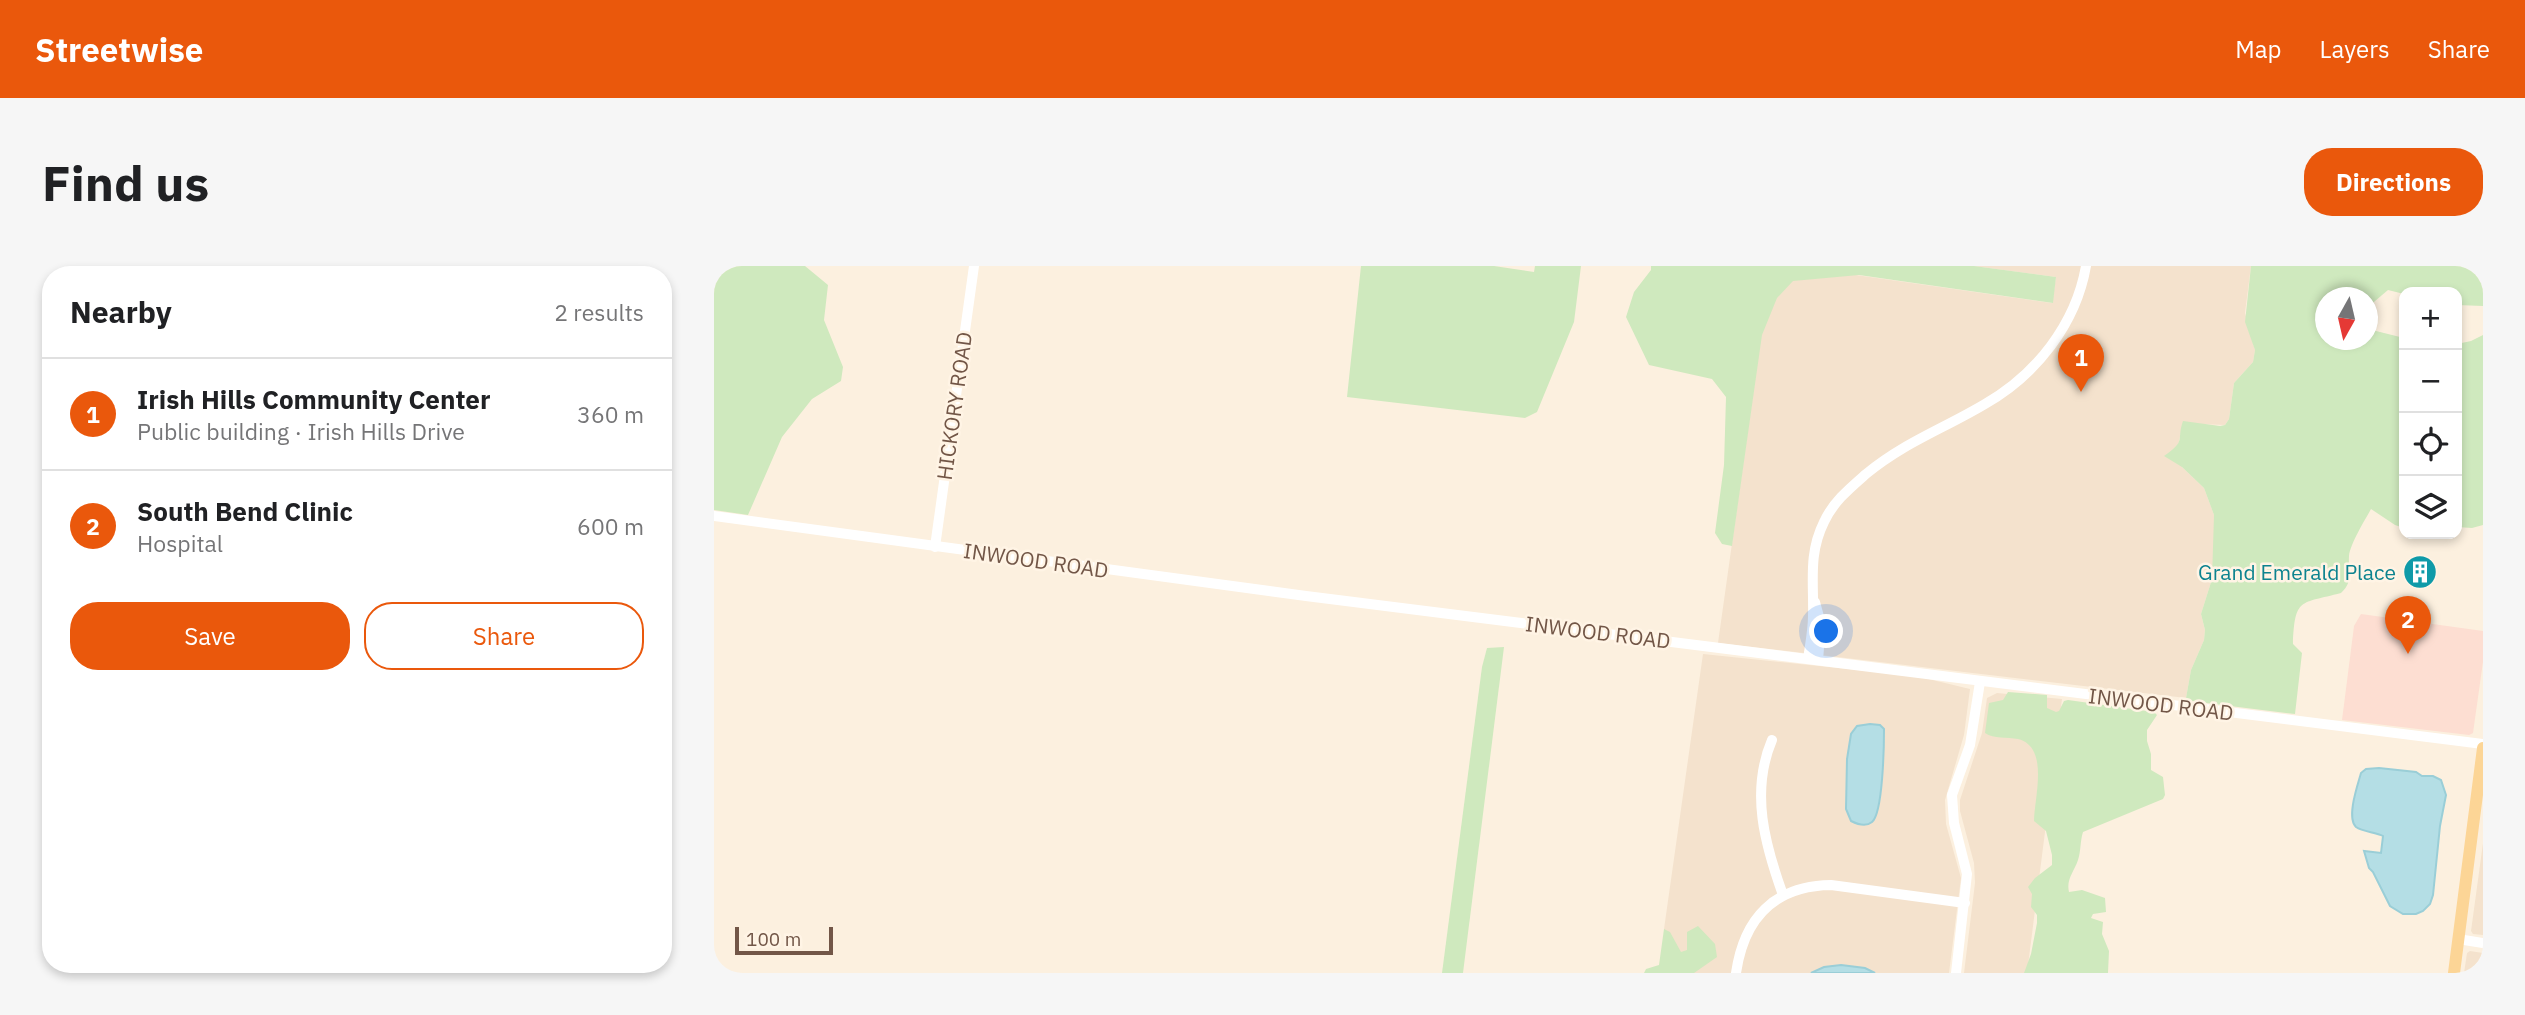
<!DOCTYPE html>
<meta charset="utf-8">
<style>
:root{--surface:#fff;--page:#f6f6f6;--text:#202124;--muted:#757577;--line:#e0e0e0;--accent:#ea580c}
body{margin:0;font-family:"IBM Plex Sans",sans-serif;background:var(--page);color:var(--text)}
.controls{position:absolute;right:21px;top:21px;display:grid;overflow:hidden;border-radius:14px;box-shadow:0 4px 10px #0003}
.controls button{width:63px;height:63px;display:grid;place-items:center;padding:0;border:0;border-bottom:2px solid var(--line);background:var(--surface);color:var(--text);font:35px sans-serif}
.compass{position:absolute;left:1601px;top:21px;width:63px;height:63px;border-radius:50%;background:var(--surface);box-shadow:0 4px 10px #0003;rotate:188deg}
.scale{position:absolute;left:21px;bottom:18px;width:98px;box-sizing:border-box;padding-left:7px;border:4px solid #725647;border-top:0;font-size:19px;line-height:24px;white-space:nowrap;color:#725647;-webkit-text-stroke:5px #fff4e5;paint-order:stroke}
.you{position:absolute;left:1113px;top:366px;width:24px;height:24px;margin:-18px;border:5px solid #fff;border-radius:50%;background:#1a73e8;box-shadow:0 0 0 10px #1a73e833}
.badge{display:grid;place-items:center;width:46px;height:46px;border-radius:50%;background:var(--accent);color:#fff;font-size:23px;font-weight:700}
.pin{position:absolute;translate:-50% -58px;filter:drop-shadow(0 2px 4px #0008)}
.pin::after{content:'';position:absolute;top:37px;width:24px;height:21px;background:inherit;clip-path:polygon(0 0,100% 0,50% 100%)}
.list{margin:0;padding:0;list-style:none}
h2{display:flex;justify-content:space-between;align-items:center;height:91px;margin:0;padding:0 28px;font-size:30px}
h2 small{font-size:23px;font-weight:400;color:var(--muted)}
.list li{display:grid;grid-template-columns:46px 1fr auto;gap:21px;align-items:center;box-sizing:border-box;height:112px;padding:0 28px;border-top:2px solid var(--line)}
.list b{display:block;font-size:26px;white-space:nowrap}
.list p{margin:0;font-size:23px;white-space:nowrap;color:var(--muted)}
.list em{font-size:23px;font-style:normal;color:var(--muted)}
.actions{display:flex;gap:14px;padding:21px 28px}
.actions a{flex:1;padding:16px 0;border:2px solid var(--accent);border-radius:28px;text-align:center;font-size:24px;color:var(--accent)}
.actions .main{background:var(--accent);color:#fff}
.icon{flex:none;width:38px;height:38px;fill:none;stroke:currentColor;stroke-width:2;stroke-linecap:round;stroke-linejoin:round}
.map{position:relative;flex:none;width:1769px;height:707px;overflow:hidden;border-radius:28px}
header{display:flex;align-items:center;gap:42px;box-sizing:border-box;height:98px;padding:0 35px;background:var(--accent);color:#fff}
header strong{font-size:33px}
nav{display:flex;gap:38px;margin-inline-start:auto;font-size:24px}
.intro{display:flex;align-items:center;justify-content:space-between;box-sizing:border-box;height:168px;padding:0 42px}
h1{margin:0;font-size:49px}
.button{padding:18px 32px;border-radius:28px;background:var(--accent);color:#fff;font-size:24px;font-weight:700}
main{display:flex;gap:42px;padding:0 42px}
aside{flex:1;background:var(--surface);border-radius:28px;box-shadow:0 4px 10px #0003}
.map>svg:first-child{display:block}
.residential{fill:#f4e2cd}
.commercial{fill:#fdded2}
.green{fill:#cfe9be}
.water{fill:#b4dee5;stroke:#9aced7;stroke-width:2}
.lines{fill:none;stroke-linecap:round;stroke-linejoin:round}
.minor{stroke:#fff;stroke-width:10}
.major{stroke:#fcd596;stroke-width:12}
.labels{text-anchor:middle;dominant-baseline:central;stroke-width:5;stroke-linejoin:round;paint-order:stroke}
.street-label{font-size:21px;fill:#725647;stroke:#fff4e5}
.culture-label{font-size:21px;fill:#0d838f;stroke:#fff4e5;text-anchor:end}
</style>
<header>
<strong>Streetwise</strong>
<nav><a>Map</a><a>Layers</a><a>Share</a></nav>
</header>
<div class="intro"><h1>Find us</h1><a class="button">Directions</a></div>
<main>
<aside>
<h2>Nearby<small>2 results</small></h2>
<ul class="list">
<li><span class="badge">1</span><div><b>Irish Hills Community Center</b><p>Public building · Irish Hills Drive</p></div><em>360 m</em></li>
<li><span class="badge">2</span><div><b>South Bend Clinic</b><p>Hospital</p></div><em>600 m</em></li>
</ul>
<div class="actions"><a class="main">Save</a><a>Share</a></div>
</aside>
<div class="map">
<svg width="1769" height="707" viewBox="0 0 1769 707">
<rect width="100%" height="100%" fill="#fcf0df"/>
<!-- residential -->
<g class="residential">
<path d="M1057,0h22l259,37 4,-26 -82,-11h277l-6,47 10,37 -2,12 -19,21 -5,36 -4,6 -27,-1 -17,8 -3,14 4,21 22,21 10,27 1,24 -3,40 -11,35 4,16 -1,10 -13,30 -5,28 -468,-55z"/>
<path d="M989,388l213,22 54,13 -6,46 -19,65 1,24 15,54 -12,95h-285v-44z"/>
<path d="M1283,427l65,6 -35,274h-63l11,-90 -1,-20 -14,-52v-11l22,-67 5,-35z"/>
<path d="M1769,577v92l-10,-1 -2,-3z"/>
<path d="M1756,685l13,2v20h-19l3,-20z"/>
</g>
<!-- commercial -->
<path class="commercial" d="M1647,348l122,17v31l-10,71 -4,2 -127,-15 12,-94z"/>
<!-- green -->
<g class="green">
<path d="M0,0h91l23,19 -4,35 19,47 -2,14 -29,18 -30,38 -34,78 -34,-5z"/>
<path d="M647,0h133l40,6 1,-6h46l-7,56 -37,90 -12,6 -178,-21z"/>
<path d="M937,0h323l82,11 -3,26 -194,-28 -66,6 -16,17 -15,37 -30,211 -10,-2 -7,-11 9,-68 2,-68 -14,-18 -63,-14 -23,-48 8,-25 17,-22z"/>
<path d="M1537,0h232v40l-26,-1v-13l-53,2 -16,-4 -20,17v-9h-42v42h42v-11l36,9v190l-9,-3 -24,-16c-6,11 -21,35 -22,47 -1,15 5,25 -8,37 -41,11 -46,4 -48,51l9,9 -7,61 -105,-13 -4,-3 5,-28 13,-30 1,-10 -4,-16 11,-35 2,-64 -10,-27 -22,-21 -18,-11c23,-16 12,-15 19,-35l37,5 5,-1 4,-6 5,-36 19,-21 2,-12 -10,-28z"/>
<path d="M1769,69v190l-11,3 -15,-1v-183l14,-3z"/>
<path d="M790,381l-41,326h-21l40,-306 5,-19z"/>
<path d="M1294,426l39,3v13l9,4 3,-1 5,-10 4,-1 86,12 3,3 -10,15v11l4,13v16l12,7 2,18 -2,4 -80,33c-3,9 -2,19 -5,28 -4,12 -12,19 -9,32l13,-2 23,8 1,14 -13,2 -2,4 12,4 -1,12 7,17 -1,22h-84l7,-19 6,-31v-8l-6,-8 1,-13 -4,-7 7,-9 17,-13v-10l-6,-24 -12,-10c0,-23 16,-74 -16,-82 -11,-2 -24,0 -33,-6l4,-30 14,-3z"/>
<path d="M984,660l17,18 2,13 -23,16h-50l2,-4 13,-4 5,-36 6,3 11,20 6,-2v-18z"/>
</g>
<!-- water -->
<g class="water">
<path d="M1156,458l10,1 4,4c0,16 -1,84 -12,93 -6,5 -15,2 -21,-1l-5,-12 1,-50 4,-25 6,-8z"/>
<path d="M1665,502l37,4 6,4h11l8,4 5,15 -6,31 -7,69 -3,9 -7,7 -7,3h-13l-13,-8 -17,-34 -4,-4 -5,-17 17,2 2,-17c-7,-4 -20,-4 -27,-9 -10,-9 2,-43 5,-54l5,-4z"/>
<path d="M1127,699l24,3 10,5h-64l13,-6z"/>
</g>
<g class="lines">
<!-- minor -->
<g class="minor">
<path d="M0,250l592,80 1177,148"/>
<path d="M221,281l39,-281"/>
<path d="M1101,336l6,22 -3,36"/>
<path d="M1094,393c2,-14 5,-29 5,-43 1,-33 -5,-62 11,-94 9,-20 26,-34 42,-48 39,-32 77,-45 119,-70 51,-29 91,-80 101,-138"/>
<path d="M1058,474c-22,52 -7,105 11,155"/>
<path d="M1744,673l25,4"/>
<path d="M1022,707c8,-55 38,-87 95,-88l134,18"/>
<path d="M1242,707l11,-99 -13,-51 -2,-28 18,-50 10,-63"/>
</g>
<!-- major -->
<path class="major" d="M1740,707l29,-225"/>
</g>
<!-- icons -->
<defs>
<g id="building-disc" transform="scale(1.75)"><circle r="9.5" fill="#0f9aa8" stroke="#fff4e5"/><path d="M-4-6H4V6H1V3H-1V6H-4ZM-2.5-4.3h1.7v1.8h-1.7ZM.8-4.3h1.7v1.8H.8ZM-2.5-1h1.7V.8h-1.7ZM.8-1h1.7V.8H.8Z" fill="#fff"/></g>
</defs>
<g fill-rule="evenodd">
<use href="#building-disc" x="1706" y="306"/>
</g>
<g class="labels">
<!-- street labels -->
<g class="street-label">
<text transform="translate(240 140) rotate(-82)">HICKORY ROAD</text>
<text transform="translate(322 294) rotate(8)">INWOOD ROAD</text>
<text transform="translate(884 366) rotate(7)">INWOOD ROAD</text>
<text transform="translate(1447 438) rotate(7)">INWOOD ROAD</text>
</g>
<!-- culture labels -->
<g class="culture-label">
<text x="1682" y="306">Grand Emerald Place</text>
</g>
</g>
</svg>
<div class="controls">
<button>+</button>
<button>−</button>
<button><svg class="icon" aria-label="locate" viewBox="0 0 24 24"><circle cx="12" cy="12" r="6"/><path d="M12 2v4M12 18v4M2 12h4M18 12h4"/></svg></button>
<button><svg class="icon" aria-label="layers" viewBox="0 0 24 24"><path d="M12 4l9 5-9 5-9-5zM3 14l9 5 9-5"/></svg></button>
</div>
<svg class="compass" viewBox="-18 -18 36 36"><path d="M0-13l5 13h-10z" fill="#e53935"/><path d="M0 13l5-13h-10z" fill="#757577"/></svg>
<div class="scale">100 m</div>
<div class="you"></div>
<div class="pin badge" style="left:1367px;top:126px">1</div>
<div class="pin badge" style="left:1694px;top:388px">2</div>
</div>
</main>
